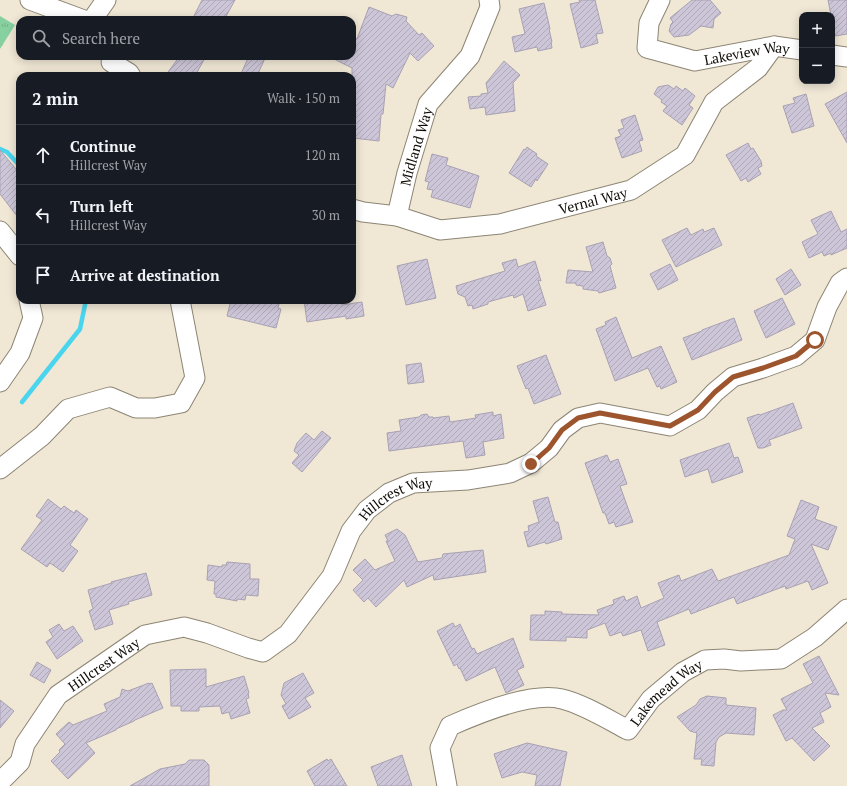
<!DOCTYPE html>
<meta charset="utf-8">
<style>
:root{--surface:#171b24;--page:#20242c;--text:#f1f3f6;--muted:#9ea1a6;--line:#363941}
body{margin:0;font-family:"PT Serif",serif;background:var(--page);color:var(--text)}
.controls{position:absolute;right:12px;top:12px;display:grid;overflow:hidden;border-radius:8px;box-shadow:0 2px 10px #0003}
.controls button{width:36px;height:36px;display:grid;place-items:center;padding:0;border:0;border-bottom:1px solid var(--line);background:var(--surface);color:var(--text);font:20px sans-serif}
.stop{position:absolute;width:12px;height:12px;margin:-9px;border:3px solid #9c552d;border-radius:50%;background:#fff}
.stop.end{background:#9c552d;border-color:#fff;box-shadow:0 1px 4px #0008}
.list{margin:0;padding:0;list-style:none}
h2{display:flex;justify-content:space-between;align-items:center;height:52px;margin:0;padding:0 16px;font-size:17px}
h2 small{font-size:13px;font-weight:400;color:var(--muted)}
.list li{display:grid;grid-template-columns:26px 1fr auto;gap:12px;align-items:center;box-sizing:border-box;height:60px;padding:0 16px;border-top:1px solid var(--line)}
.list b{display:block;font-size:15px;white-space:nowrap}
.list p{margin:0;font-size:13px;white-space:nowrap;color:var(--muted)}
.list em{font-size:13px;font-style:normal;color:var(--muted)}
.icon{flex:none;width:22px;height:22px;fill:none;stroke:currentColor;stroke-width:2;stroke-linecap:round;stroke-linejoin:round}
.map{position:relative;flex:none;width:847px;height:786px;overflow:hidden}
.search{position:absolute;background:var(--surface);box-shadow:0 2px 10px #0003;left:16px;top:16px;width:340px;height:44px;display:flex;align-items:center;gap:10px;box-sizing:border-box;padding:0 14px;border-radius:12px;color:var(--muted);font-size:15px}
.panel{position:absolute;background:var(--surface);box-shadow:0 2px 10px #0003;left:16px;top:72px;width:340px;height:232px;border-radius:12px}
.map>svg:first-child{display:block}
.grass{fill:url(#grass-tufts)}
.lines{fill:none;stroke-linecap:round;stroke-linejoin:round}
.stream{stroke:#4ad5ef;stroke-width:4.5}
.building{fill:url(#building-hatch);stroke:#a8a1b3}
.minor-casing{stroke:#8d8574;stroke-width:21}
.minor{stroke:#fff;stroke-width:19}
.route{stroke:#9c552d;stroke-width:5}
.labels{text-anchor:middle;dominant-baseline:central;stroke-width:3;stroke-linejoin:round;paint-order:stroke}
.street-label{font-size:14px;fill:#100d07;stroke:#fdf4e2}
</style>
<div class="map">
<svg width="847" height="786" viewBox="0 0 847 786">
<defs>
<pattern id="grass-tufts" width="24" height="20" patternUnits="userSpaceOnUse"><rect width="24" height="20" fill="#86d19f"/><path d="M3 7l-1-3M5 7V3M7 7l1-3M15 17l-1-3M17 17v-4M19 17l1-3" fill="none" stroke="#73b287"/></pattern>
<pattern id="building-hatch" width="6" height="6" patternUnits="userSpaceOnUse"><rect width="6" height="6" fill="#cdc6d8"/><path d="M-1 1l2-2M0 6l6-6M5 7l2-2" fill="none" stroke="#afa9b8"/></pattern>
</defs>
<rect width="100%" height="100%" fill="#f0e7d5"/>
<!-- grass -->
<path class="grass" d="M0,16l15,9 -15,24z"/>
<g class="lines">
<!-- stream -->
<g class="stream">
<path d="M0,149l7,3 13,14"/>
<path d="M22,402l58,-73 6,-29"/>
</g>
</g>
<!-- building -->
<g class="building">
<path d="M202,0h33l-11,20h-32z"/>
<path d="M579,0h16l8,33 -7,1 2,9 -17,5 -11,-44 10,-2z"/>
<path d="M692,0h18l11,13 -7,6 -1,9 -12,-2 -12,9 -15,2 -5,-6 2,-7 2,-2 -3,-4z"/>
<path d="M828,0h19v34l-12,2v-2l-3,1v-20h-1z"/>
<path d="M544,3l6,26h-1l3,13h-1l1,6 -14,3 -1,-4 -22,5 -3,-15 13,-3 -6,-25z"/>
<path d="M369,7l23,9 4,-2 11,3 -1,4 13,14 3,-2 12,13 -16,15 -8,-8 -17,35 -7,-4 -3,30h-2l-2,27 -26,-3 3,-25 -4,-1v-44l-24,-12h24v-20l5,3z"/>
<path d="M180,56h26l-11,20h-30z"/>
<path d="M249,56h17l-9,20h-17z"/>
<path d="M504,61l16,14 -7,8 2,28 -29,4 -1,-8 -15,2 -2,-12 13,-1v-2l7,-1 -2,-10z"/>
<path d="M668,85l6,4 2,-3 7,5 2,-3 10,8 -6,9 4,3 -11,17 -19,-14 4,-5 -6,-4 1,-2 -8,-6 4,-7z"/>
<path d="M847,92v51l-22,-39z"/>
<path d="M806,94l8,32 -22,7 -9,-27 12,-3 -2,-5z"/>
<path d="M635,115l8,25 -4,1 3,10 -20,7 -7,-20 6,-2 -3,-6 6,-2 -3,-8z"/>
<path d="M748,143l3,6 2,-1 8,13 1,5 -4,2 3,6 -13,8 -2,-4 -5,3 -15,-26z"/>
<path d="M527,147l10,7 -1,2 12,8 -11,17 -1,-2 -5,8 -22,-14 15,-24 1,1z"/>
<path d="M0,150l20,24v46l-20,-26z"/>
<path d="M432,154l16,4 -2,7 33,11 -9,32 -39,-11 2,-7 -6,-1 2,-7 -4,-1z"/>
<path d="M831,211l10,21 6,-3v19l-16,7v-2l-7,3 -2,-4 -13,6 -7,-16 16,-8 -7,-14z"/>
<path d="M687,228l4,7 12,-6 1,3 10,-4 8,17 -46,22 -14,-27z"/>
<path d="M603,242l4,14 3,2 2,6 -2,2 6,22 -17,5 -1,-2 -15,-2v-3l-7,-1v-2h-10l2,-13 25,2 -7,-25z"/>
<path d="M427,259l9,39 -30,7 -9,-39z"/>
<path d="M516,259l2,8 17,-6 6,20 -3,-1 8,25 -18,6 -5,-17 -9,4 -1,-3 -25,7v2l-15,5 -1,-4 -4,1 -3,-9 -7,-3 -2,-8 49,-15 -3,-8z"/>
<path d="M670,264l8,16 -20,10 -8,-16z"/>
<path d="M791,269l10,16 -16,10 -9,-16z"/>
<path d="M782,298l13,26 -29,14 -12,-27z"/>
<path d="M231,300h49l-2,8 3,1 -5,19 -49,-12z"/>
<path d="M304,300h37l1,5 20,-3 2,14 -18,3v-3l-39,6z"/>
<path d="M616,317l16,41 29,-12 16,36 -16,7 -1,-3 -3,1 -9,-19 -33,13 -19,-52 10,-4 -1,-3z"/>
<path d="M734,318l8,22 -50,20 -9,-22 19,-7v-1z"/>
<path d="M546,355l15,39 -27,10 -6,-16 -2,1 -9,-23z"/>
<path d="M421,363l3,19 -16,2 -2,-19z"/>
<path d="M793,403l9,25 -33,12 2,5 -8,3h-5l-11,-30 12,-4 1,1z"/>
<path d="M493,412v4l8,-2 3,24 -21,4 2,13 -19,3 -3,-17 -74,10 -2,-18 14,-2 -2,-11 20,-3 2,-2 6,-1 2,3h4v1l16,-2 1,6 26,-4 -1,-3z"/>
<path d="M322,431l9,7 -29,34 -10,-9 7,-8 -5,-4 3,-8 9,-10 8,7z"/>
<path d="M729,443l5,15 4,-1 5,15 -31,11 -4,-14 -23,8 -5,-17z"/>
<path d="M607,455l3,7 8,-3 9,25 -7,2 13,36 -17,5 -2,-5 -5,2 -4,-11h-2l-18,-50z"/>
<path d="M548,497l7,25h3l4,17 -16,5 -1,-2 -17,5 -4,-15 5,-1 -1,-5 11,-4 -6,-21z"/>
<path d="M48,499l13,10 3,-3 10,7 2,-3 12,9 -18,26 8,6 -15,21 -13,-9 -3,4 -26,-18 21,-29 -6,-4z"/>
<path d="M801,500l18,7 -4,12 22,8 -9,23 -17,-6 17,39 -16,7 -4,-9 -22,8 -1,-3 -48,18 -3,-7 -43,17 -2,-5 -32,13 8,23 -17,6 -7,-21 -18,6 -2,-4 -11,4 -5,-13 -18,7v8l-21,-1v4l-36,-1 1,-25h14v-4l17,1v2l37,1 -2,-5 17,-6 -1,-4 11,-4 2,5 11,-5 4,12 23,-10 -6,-15 21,-8 2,6 31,-12 6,12 71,-26 6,-16 -8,-3z"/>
<path d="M397,529l8,6 13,27 24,-4 1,-4 40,-4 3,22 -52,8 -1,-5 -26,12 -3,-7 -28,27 -8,-9 -4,4 -11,-12 10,-10 -10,-10 12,-11 10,11 20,-9 -9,-20h2l-3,-6z"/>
<path d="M227,562l23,2v15h9l-1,17 -12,-1 -1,5 -8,-1v2l-21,-4v-3h-2l1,-13 -8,-1 1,-15 14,2v-2h4z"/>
<path d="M146,573l6,22 -24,7 1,2 -20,6 4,14 -18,6 -6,-19 4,-2 -5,-19 24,-7 -1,-1z"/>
<path d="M453,623l2,4 5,-3 12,25 2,-1 3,6 36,-16 11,29 -7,3 7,15 -18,8 -11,-26 -29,14 -6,-13 -1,1 -2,-5 -3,2 -17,-35z"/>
<path d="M59,624l5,7 9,-5 10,15 -26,18 -11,-17 7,-5 -4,-7z"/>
<path d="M819,656l20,39 -14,-2 6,14 -11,6 4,9 -12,6 18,18 -16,15 -22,-23 -6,3 -13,-26 10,-5h4l-6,-11 32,-16 -10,-19z"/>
<path d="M37,662l14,8 -7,13 -14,-8z"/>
<path d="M206,669v18l38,-11 5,17h-1l1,5 -3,1 4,14 -19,6 -2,-7 -7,2 -2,-8 -21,1v4h-18v-5h-10l-1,-36z"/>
<path d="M303,673l11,20 -9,5 6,9 -22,12 -7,-13 4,-2 -5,-9 3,-12z"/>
<path d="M149,683l1,1 2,-1 11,25 -28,12 -1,1 -18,8v1l-30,13 9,10 -27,26 -17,-18 9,-9 -1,-2 6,-6 -9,-10 13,-12 4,3 34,-14 -3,-7 16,-7 2,-8 6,2z"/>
<path d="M707,696l19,2v7l30,3 -2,27 -28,-2 -7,4 -3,5 -2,24 -13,-1 1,-6h-8l3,-26 -7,-2 -13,-14 19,-12 4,-6z"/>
<path d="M0,700l14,11 -14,17z"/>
<path d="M527,743l40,9 -7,34h-25l2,-11 -15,-3 -20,6 -8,-24z"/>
<path d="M402,755l10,31h-34l-7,-19z"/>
<path d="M327,759l1,2 3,-2 16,27h-32l-8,-15z"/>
<path d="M189,760h15l5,5v21h-79l30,-17 25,-5z"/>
</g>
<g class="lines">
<!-- minor casing -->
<g class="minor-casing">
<g id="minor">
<path d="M30,0l54,20"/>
<path id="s1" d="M660,0l-11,23 -2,25 48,13 79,-15 28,4"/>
<path d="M92,20l14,-20"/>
<path d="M832,55l15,2"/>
<path d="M111,62l18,11 2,3"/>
<path id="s2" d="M352,209l11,3 34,4 43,14 60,-6 131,-34 54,-35 29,-53 44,-34 16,-22"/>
<path id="s3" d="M397,216l10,-43 21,-69 42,-48 20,-49 -1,-7"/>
<path d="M0,231l20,25"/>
<path d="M0,382l20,-29 13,-35 -4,-18"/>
<path d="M0,469l42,-33 26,-27 42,-12 26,11h19l26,-5 14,-25 -15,-78"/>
<path id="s4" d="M0,782l20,-20 5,-18 33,-49 87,-60 39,-8 23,6 41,15 15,4 25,-18 44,-58 19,-45 16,-21 22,-17 24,-10 55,-3 42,-7 21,-10 18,-15 13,-18 16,-12 22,-5 70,13 28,-16 17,-18 18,-15 30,-9 33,-12 19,-16 12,-33 13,-24 7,-5"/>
<path id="s5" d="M447,786l-7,-38 10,-22c27,-12 82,-35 112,-27 21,5 47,21 66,31l23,-31 32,-27 22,-12 19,-1 17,2 40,-2 34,-22 32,-28"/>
</g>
</g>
<!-- minor -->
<use href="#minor" class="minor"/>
</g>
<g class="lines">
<!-- route -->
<path class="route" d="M531,464l18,-16 13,-18 16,-12 22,-5 70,13 28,-16 17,-18 18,-15 30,-9 33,-12 19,-16"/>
</g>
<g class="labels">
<!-- street labels -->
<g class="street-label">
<text stroke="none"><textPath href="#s1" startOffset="153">Lakeview Way</textPath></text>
<text stroke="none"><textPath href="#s3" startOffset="72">Midland Way</textPath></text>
<text stroke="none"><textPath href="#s2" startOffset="247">Vernal Way</textPath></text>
<text stroke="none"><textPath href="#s4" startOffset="545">Hillcrest Way</textPath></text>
<text stroke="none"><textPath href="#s4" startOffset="161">Hillcrest Way</textPath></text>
<text stroke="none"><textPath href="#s5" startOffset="307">Lakemead Way</textPath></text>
</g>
</g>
</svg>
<div class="controls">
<button>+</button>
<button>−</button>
</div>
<div class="stop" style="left:815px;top:340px"></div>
<div class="stop end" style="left:531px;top:464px"></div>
<div class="search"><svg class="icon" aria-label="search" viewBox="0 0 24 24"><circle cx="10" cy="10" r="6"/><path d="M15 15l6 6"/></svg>Search here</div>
<section class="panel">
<h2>2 min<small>Walk · 150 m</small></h2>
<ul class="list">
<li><svg class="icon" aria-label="ahead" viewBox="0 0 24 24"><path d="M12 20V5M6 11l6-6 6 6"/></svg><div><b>Continue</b><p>Hillcrest Way</p></div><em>120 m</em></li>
<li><svg class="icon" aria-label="left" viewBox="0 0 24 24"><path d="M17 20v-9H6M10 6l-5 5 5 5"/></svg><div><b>Turn left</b><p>Hillcrest Way</p></div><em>30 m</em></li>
<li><svg class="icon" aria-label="arrive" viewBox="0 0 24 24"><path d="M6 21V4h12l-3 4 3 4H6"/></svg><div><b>Arrive at destination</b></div></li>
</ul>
</section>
</div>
